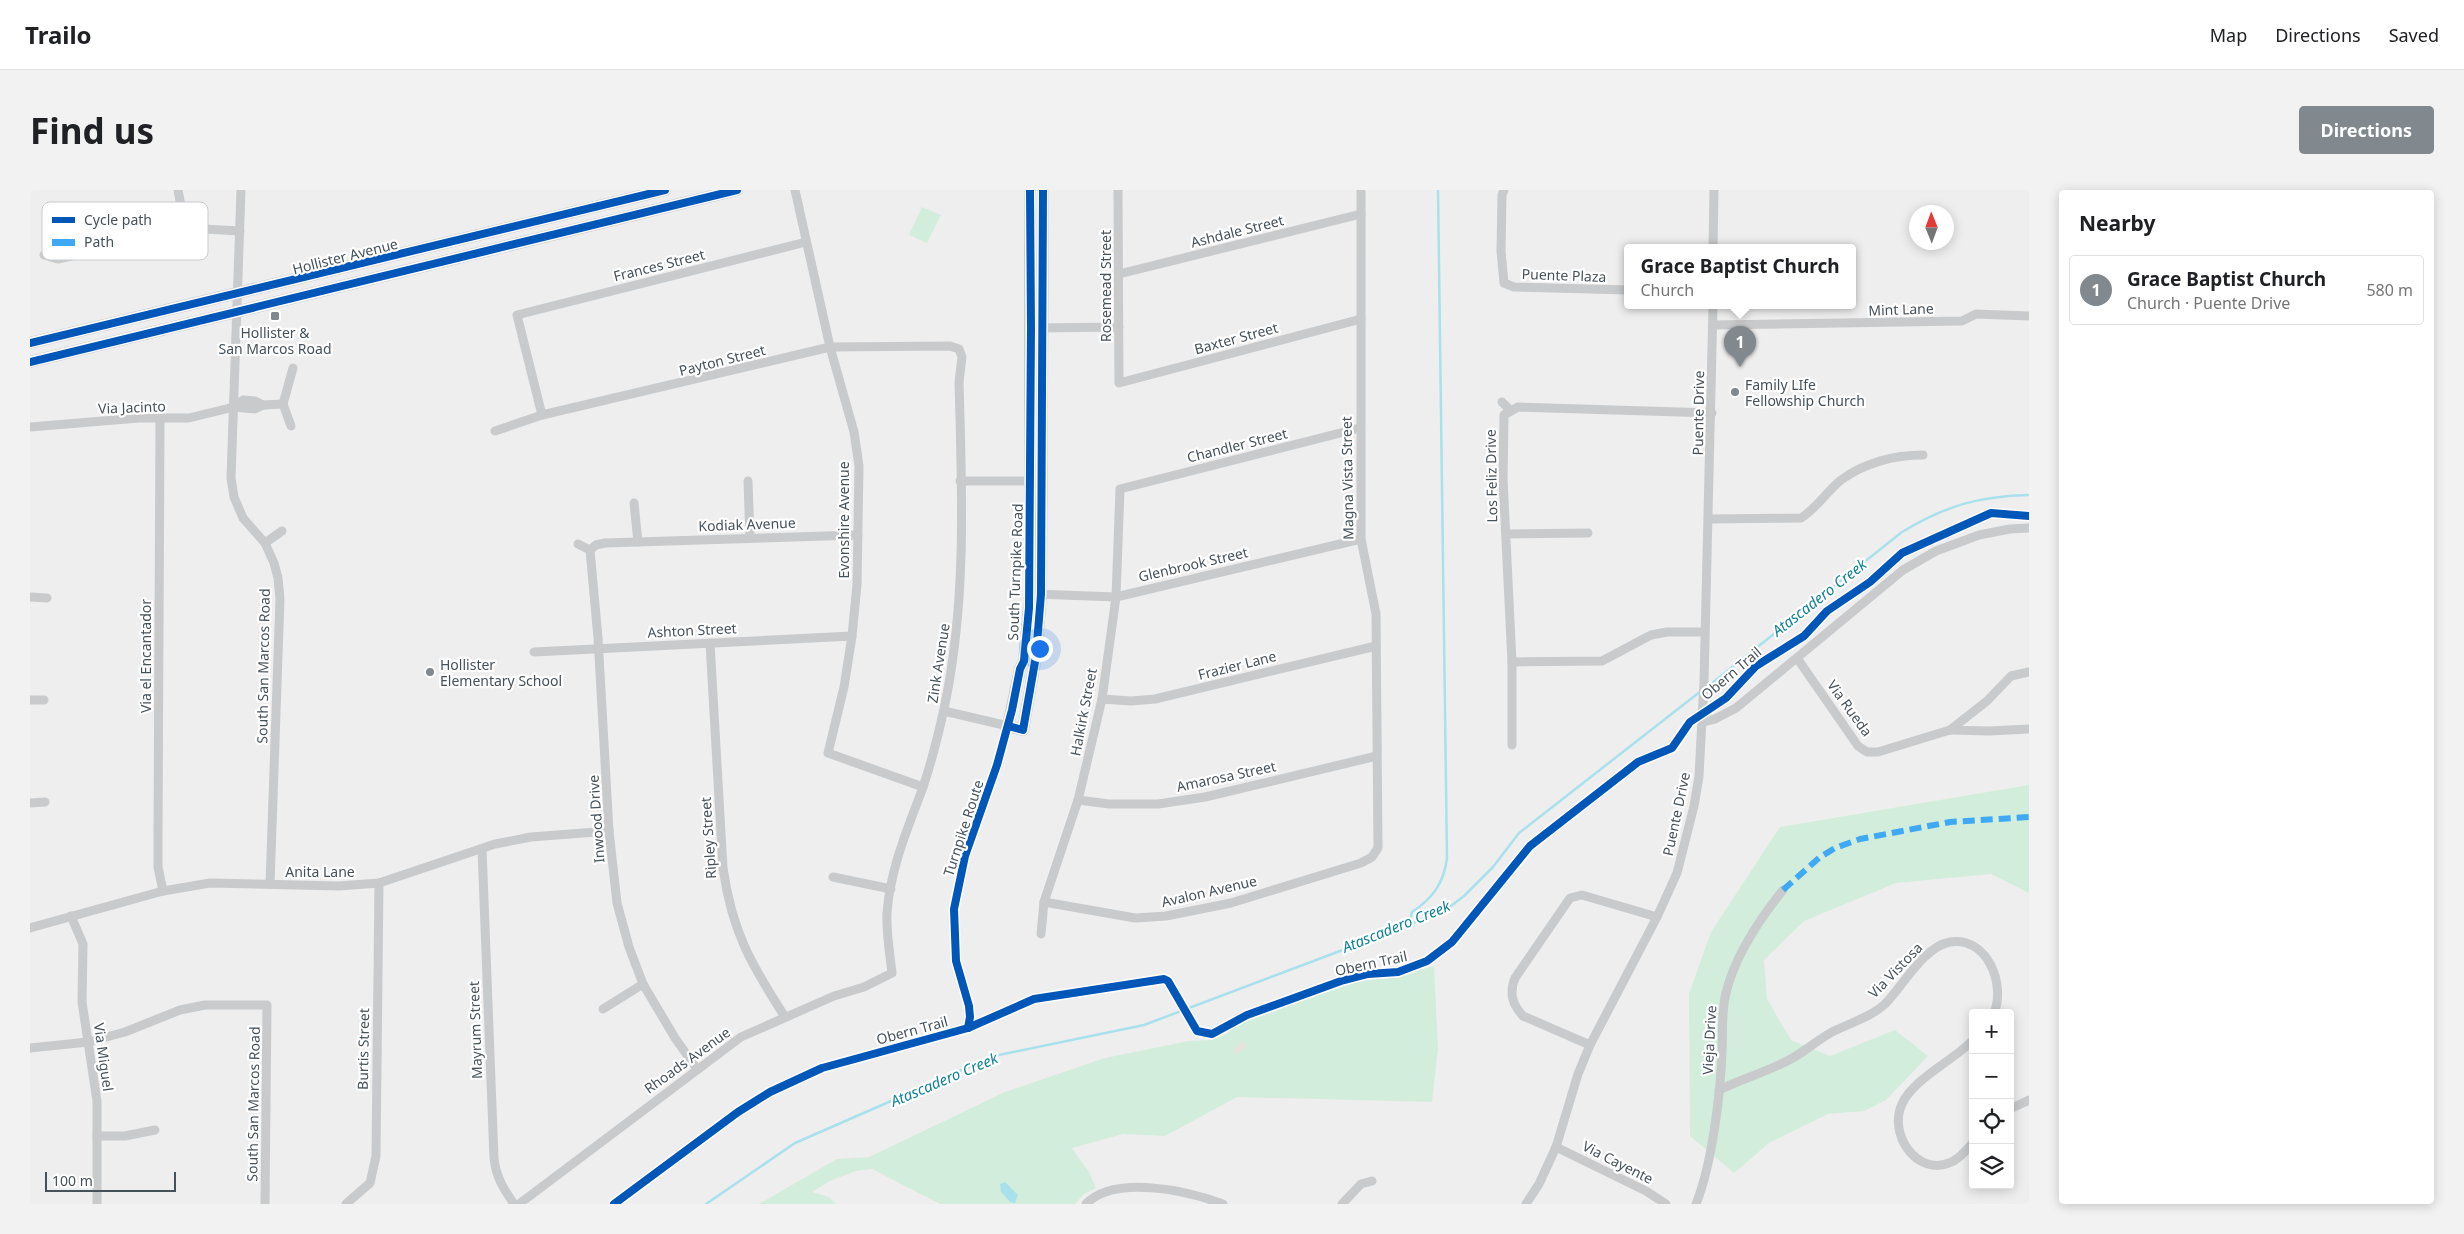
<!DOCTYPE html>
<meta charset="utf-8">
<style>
:root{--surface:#fff;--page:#f2f2f2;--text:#202124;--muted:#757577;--line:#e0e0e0;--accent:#81898e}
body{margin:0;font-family:"Noto Sans",sans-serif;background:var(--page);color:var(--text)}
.controls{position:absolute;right:15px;bottom:15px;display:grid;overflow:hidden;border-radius:5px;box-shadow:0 2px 12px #0003}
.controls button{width:45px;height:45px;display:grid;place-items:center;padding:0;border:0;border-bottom:1px solid var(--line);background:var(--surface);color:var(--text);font:25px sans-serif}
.compass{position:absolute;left:1879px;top:15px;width:45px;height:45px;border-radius:50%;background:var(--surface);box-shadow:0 2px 12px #0003;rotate:359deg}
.scale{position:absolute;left:15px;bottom:12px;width:131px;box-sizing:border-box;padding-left:5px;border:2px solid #46525a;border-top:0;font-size:14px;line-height:18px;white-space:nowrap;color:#46525a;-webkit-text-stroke:4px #fff;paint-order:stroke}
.you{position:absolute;left:1009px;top:458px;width:18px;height:18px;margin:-12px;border:4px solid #fff;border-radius:50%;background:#1a73e8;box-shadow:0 0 0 8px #1a73e833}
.badge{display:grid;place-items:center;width:32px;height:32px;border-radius:50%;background:var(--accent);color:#fff;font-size:16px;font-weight:700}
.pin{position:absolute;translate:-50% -41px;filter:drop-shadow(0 1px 2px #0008)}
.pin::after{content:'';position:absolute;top:26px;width:18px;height:15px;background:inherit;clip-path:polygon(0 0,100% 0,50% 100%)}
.popup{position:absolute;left:1594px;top:54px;width:232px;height:65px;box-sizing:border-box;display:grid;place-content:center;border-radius:5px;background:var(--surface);filter:drop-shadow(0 1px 4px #0005);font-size:16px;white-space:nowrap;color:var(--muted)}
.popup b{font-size:19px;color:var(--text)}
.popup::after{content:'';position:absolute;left:50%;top:100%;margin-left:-10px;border:10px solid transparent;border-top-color:var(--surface)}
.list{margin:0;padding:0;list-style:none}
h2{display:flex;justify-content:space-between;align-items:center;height:65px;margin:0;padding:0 20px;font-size:21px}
h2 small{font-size:16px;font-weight:400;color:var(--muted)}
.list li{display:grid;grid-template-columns:32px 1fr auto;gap:15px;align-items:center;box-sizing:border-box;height:70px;margin:0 10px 10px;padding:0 10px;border:1px solid var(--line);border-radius:5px}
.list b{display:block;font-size:19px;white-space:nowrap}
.list p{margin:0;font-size:16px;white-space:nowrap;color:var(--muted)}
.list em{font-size:16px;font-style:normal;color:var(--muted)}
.icon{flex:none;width:28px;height:28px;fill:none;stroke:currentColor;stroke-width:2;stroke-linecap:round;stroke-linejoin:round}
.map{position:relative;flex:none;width:1999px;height:1014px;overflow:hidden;border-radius:5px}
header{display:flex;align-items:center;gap:30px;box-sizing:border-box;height:70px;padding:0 25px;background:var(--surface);border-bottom:1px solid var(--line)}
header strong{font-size:24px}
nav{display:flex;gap:28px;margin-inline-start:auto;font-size:18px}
.intro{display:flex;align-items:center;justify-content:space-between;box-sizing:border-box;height:120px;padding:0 30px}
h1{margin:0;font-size:35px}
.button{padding:12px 22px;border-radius:5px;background:var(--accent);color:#fff;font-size:18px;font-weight:700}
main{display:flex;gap:30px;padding:0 30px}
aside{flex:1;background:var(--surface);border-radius:5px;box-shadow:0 2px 12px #0003}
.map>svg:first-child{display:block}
.green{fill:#d2eddb}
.sand{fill:#e6e3dd}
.water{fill:#a8e1eb}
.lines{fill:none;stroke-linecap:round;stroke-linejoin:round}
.stream{stroke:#a8e1eb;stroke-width:2.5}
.street{stroke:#c8cacc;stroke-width:9}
.secondary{stroke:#c8cbce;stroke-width:12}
.quiet{stroke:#3fa9f5;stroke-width:6;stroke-dasharray:12 6;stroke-linecap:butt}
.cycleway-casing{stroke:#fff;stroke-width:11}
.cycleway{stroke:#0057b8;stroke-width:8}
.poi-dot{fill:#81898e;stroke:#fff;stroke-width:2}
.labels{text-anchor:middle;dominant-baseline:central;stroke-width:4.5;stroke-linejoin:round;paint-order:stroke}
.street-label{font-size:14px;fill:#46525a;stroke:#fff}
.poi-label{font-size:14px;fill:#46525a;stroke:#fff;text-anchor:start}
.water-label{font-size:15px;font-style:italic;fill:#0f8295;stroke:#fff}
.key{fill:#fff;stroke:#c8cbce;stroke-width:1}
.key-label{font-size:14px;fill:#46525a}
</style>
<header>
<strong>Trailo</strong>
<nav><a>Map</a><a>Directions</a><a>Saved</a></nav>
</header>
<div class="intro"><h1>Find us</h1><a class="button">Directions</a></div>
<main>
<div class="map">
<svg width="1999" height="1014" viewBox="0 0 1999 1014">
<rect width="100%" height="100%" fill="#efeeee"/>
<!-- green -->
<g class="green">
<path d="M892,17l19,8 -14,28 -18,-8z"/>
<path d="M1999,595v108l-38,-19 -95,9 -92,38 -40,39 3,39 24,41 39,16 65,-26 33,26 -42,44 -22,11 -36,3 -59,29 -35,30 -44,-37 -1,-142 22,-62 69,-105z"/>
<path d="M1404,776l4,82 -6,54 -195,-5 -72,39 -42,-2 -51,14 17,24 7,16 -12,6 -9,10h-135l-68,-35 -16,2 -26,10 -18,11 17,5 7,7h-77l78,-45 32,-2 136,-65 100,-34 84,-17 23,-1 13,-5 14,-11 119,-43 33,-3z"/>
</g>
<!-- sand -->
<path class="sand" d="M1210,853h4l3,4 -13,8 -1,-6z"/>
<!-- water -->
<path class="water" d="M975,992l13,13 -3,8 -5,-1 -9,-10 -1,-8z"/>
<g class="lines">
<!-- stream -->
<g class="stream">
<path d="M1676,498l196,-156c43,-26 77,-36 127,-37"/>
<path d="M1379,735l3,-13c21,-14 32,-29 35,-54l-9,-668"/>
<path d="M676,1014l89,-61 199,-87 150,-31 265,-100 42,-19 13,-10 29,-29 26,-34 182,-142"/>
</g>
<!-- street -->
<g class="street">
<path d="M148,0l7,38"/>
<path d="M211,0l-10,288 3,19 9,21 22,25 9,20 4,15 2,21 -10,285"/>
<path d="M765,0l35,157 24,85 5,34 -2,119 -5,51 -8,51 -16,66 95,34"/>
<path d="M1088,0l1,193 242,-64"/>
<path d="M1474,0l-2,5 -1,56 3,32 10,4 114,3"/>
<path d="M1683,58l1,-58"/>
<path d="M14,65l14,4 96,-22 31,-9 55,3"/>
<path d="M1089,84l242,-60"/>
<path d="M1683,135l249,-4 14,-7 53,2"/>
<path d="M1009,138l80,-1"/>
<path d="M1472,212l8,8"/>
<path d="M253,214l10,-36"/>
<path d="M233,215l20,-1 8,22"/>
<path d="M512,225l-25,-100 289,-73"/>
<path d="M130,230l-2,416v31l5,24"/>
<path d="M0,237l109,-9h50l45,-11 9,-7 12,1 8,4 -8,4 -21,-2"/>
<path d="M465,241l47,-16 288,-68 120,-1 9,3 3,8 -3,25c3,109 8,220 -15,327 -6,27 -13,55 -22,81 -15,40 -32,80 -35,123 -1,20 3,41 5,60l-28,14 -30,9 -93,41 -222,167"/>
<path d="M718,291l2,57"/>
<path d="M930,291h74"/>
<path d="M604,313l4,39"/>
<path d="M1679,329l92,-1c16,-10 25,-26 40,-38 23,-17 53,-25 82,-25"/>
<path d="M1476,344l82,-1"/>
<path d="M235,353l17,-12"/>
<path d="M548,354l12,6"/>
<path d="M1005,404l81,3 245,-58"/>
<path d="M0,407l17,1"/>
<path d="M680,453l13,225c9,64 28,96 62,149"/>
<path d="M504,462l318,-16"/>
<path d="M1767,468l61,88 9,6h11l72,-22"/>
<path d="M1482,472l90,-1 49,-26 16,-3h37"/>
<path d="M1999,482l-18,4 -24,25 -37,29 39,1 40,-2"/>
<path d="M1072,509l29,2 24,-2 221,-53"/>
<path d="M0,510h14"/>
<path d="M914,521l64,15"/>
<path d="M1672,532l13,-3 21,-11 167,-138 33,-19 43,-16 31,-6 19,-1"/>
<path d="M1482,555v-83l-9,-183 1,-64 14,-8 194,6"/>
<path d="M1048,610l31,4h49l47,-7 172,-41"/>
<path d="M0,613l15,-1"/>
<path d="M452,659l12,309c2,19 9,30 20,46"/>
<path d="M803,687l58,12"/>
<path d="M1014,712l91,16 31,-2 65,-13 130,-40 11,-6 6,-9 -2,-234 -15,-75v-349"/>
<path d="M41,726l12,28 -1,58 15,99v103"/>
<path d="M0,738l133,-37 47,-8 129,3 40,-3 116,-39 36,-7 78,-6"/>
<path d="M1011,744l3,-32 34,-102 24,-101 14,-102 4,-108 240,-61"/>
<path d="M573,819l40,-25"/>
<path d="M1943,850c-20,21 -60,39 -71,64 -14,29 14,72 47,59 10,-3 17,-13 24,-20"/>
<path d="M1560,855l-67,-29c-11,-12 -14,-23 -8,-38l55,-80 12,-3 75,22"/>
<path d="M0,858l58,-6 37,-10 55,-22 25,-5h62l-2,199"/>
<path d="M667,879l-22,-31 -32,-54 -14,-37 -12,-44 -8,-72 -11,-193 -8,-88 6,-5 9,-2 253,-8"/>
<path d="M1689,900c23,-11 47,-18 70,-30 16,-8 29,-21 45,-29 16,-8 37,-14 51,-27 18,-18 38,-57 65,-62 37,-6 56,42 44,71"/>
<path d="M1980,919l19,-9"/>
<path d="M67,946h28l30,-6"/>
<path d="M1526,957l90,44 20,13"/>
<path d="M316,1014l24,-21 6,-27 3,-273"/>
<path d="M1056,1014c29,-30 102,-13 137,0"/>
<path d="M1312,1014l19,-20 11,-3"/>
<path d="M1496,1014l13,-20 17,-37 22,-73 12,-29 67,-128 20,-44 17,-67 5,-30 5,-94 9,-376"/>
<path d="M1666,1014c16,-40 24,-107 26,-150 1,-20 -1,-42 4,-61 9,-38 33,-73 57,-103"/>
</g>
<!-- secondary -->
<g class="secondary">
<path d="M1000,0v404l-6,67 -4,8 -12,57 15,4 13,-74 5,-62 2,-404"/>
<path d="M0,153l635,-153"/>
<path d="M0,172l707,-172"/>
</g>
<!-- quiet -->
<path class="quiet" d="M1753,700l36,-32 16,-10 25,-9 90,-17 79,-5"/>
<!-- cycleway casing -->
<g class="cycleway-casing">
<g id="cycleway">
<path d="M0,153l635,-153"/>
<path d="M0,172l707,-172"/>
<path d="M978,536l15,4 13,-74 5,-62 2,-404"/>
<path d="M938,838l2,-11 -1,-11 -13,-45 -2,-52 11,-53 32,-91 15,-55 8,-41 4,-8 5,-53 2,-280 -1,-138"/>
<path d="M584,1014l124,-92 32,-20 52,-24 146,-40 66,-29 130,-20 4,2 29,50 15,3 35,-19 94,-34 27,-7 30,-2 29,-11 25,-19 78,-96 108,-84 34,-14 18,-26 36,-24 30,-32 48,-30 23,-25 43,-29 32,-29 89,-40 38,3"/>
</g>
</g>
<!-- cycleway -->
<use href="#cycleway" class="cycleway"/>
</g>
<!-- markers -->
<g class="poi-dot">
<rect x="240" y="121" width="10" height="10" rx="2.5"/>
<circle cx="1705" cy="202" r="5"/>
<circle cx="400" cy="482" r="5"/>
</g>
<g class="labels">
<!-- street labels -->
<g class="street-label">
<text transform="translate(1207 41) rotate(-14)">Ashdale Street</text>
<text transform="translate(315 66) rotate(-14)">Hollister Avenue</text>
<text transform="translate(629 75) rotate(-14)">Frances Street</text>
<text transform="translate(1534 85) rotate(2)">Puente Plaza</text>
<text transform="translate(1075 96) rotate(-90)">Rosemead Street</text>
<text transform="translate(1871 119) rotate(-2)">Mint Lane</text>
<text transform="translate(1206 148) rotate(-15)">Baxter Street</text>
<text transform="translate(692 170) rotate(-14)">Payton Street</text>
<text transform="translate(102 217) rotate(-2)">Via Jacinto</text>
<text transform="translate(1668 223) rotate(-89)">Puente Drive</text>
<text transform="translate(1207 255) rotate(-14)">Chandler Street</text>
<text transform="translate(1461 286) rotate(-91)">Los Feliz Drive</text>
<text transform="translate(1317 288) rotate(-91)">Magna Vista Street</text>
<text transform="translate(813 330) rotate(-90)">Evonshire Avenue</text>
<text transform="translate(717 334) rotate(-2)">Kodiak Avenue</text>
<text transform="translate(1163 374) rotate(-13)">Glenbrook Street</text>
<text transform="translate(985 382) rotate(-88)">South Turnpike Road</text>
<text transform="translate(662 440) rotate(-3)">Ashton Street</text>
<text transform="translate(115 466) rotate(-90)">Via el Encantador</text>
<text transform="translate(908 473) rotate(-81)">Zink Avenue</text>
<text transform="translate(1207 475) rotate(-14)">Frazier Lane</text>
<text transform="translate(233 476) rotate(-89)">South San Marcos Road</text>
<text transform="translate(1701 483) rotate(-40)">Obern Trail</text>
<text transform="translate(1820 518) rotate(54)">Via Rueda</text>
<text transform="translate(1053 522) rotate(-79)">Halkirk Street</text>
<text transform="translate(1196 586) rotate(-12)">Amarosa Street</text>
<text transform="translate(1646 624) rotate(-78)">Puente Drive</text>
<text transform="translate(566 629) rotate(-94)">Inwood Drive</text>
<text transform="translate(933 638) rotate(-72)">Turnpike Route</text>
<text transform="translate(678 648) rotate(-94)">Ripley Street</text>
<text x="290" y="681">Anita Lane</text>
<text transform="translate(1179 701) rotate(-13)">Avalon Avenue</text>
<text transform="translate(1341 773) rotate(-12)">Obern Trail</text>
<text transform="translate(1865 780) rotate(-46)">Via Vistosa</text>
<text transform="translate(445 840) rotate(-92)">Mayrum Street</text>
<text transform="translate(882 840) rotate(-15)">Obern Trail</text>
<text transform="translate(1679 850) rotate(-87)">Vieja Drive</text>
<text transform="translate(333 859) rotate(-89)">Burtis Street</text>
<text transform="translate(74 867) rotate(82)">Via Miguel</text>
<text transform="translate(657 870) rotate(-36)">Rhoads Avenue</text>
<text transform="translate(223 914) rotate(-89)">South San Marcos Road</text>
<text transform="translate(1588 972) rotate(27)">Via Cayente</text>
</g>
<!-- poi labels -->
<g class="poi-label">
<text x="245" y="142" text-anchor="middle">Hollister &amp;<tspan x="245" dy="16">San Marcos Road</tspan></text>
<text x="1715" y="194">Family LIfe<tspan x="1715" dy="16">Fellowship Church</tspan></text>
<text x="410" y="474">Hollister<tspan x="410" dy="16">Elementary School</tspan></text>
</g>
<!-- water labels -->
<g class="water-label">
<text transform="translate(1789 407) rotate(-38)">Atascadero Creek</text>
<text transform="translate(1366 736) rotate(-22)">Atascadero Creek</text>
<text transform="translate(914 889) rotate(-23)">Atascadero Creek</text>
</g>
</g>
<!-- legend -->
<rect x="12" y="12" width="166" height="58" rx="8" class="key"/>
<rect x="22" y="27" width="23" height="6" fill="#0057b8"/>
<rect x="22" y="49" width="23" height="7" fill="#3fa9f5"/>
<g class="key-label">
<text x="54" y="35">Cycle path</text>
<text x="54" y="57">Path</text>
</g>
</svg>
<div class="controls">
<button>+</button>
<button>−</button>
<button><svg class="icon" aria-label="locate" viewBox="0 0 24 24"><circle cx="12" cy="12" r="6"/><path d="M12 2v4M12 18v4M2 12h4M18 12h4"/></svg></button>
<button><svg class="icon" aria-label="layers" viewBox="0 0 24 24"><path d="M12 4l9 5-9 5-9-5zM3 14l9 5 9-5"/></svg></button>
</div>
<svg class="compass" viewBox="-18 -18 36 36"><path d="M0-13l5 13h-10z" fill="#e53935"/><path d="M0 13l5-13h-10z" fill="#757577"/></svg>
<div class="scale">100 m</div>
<div class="you"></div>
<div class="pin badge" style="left:1710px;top:177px">1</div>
<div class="popup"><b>Grace Baptist Church</b>Church</div>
</div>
<aside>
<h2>Nearby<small></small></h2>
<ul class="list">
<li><span class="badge">1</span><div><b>Grace Baptist Church</b><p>Church · Puente Drive</p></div><em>580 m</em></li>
</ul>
</aside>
</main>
